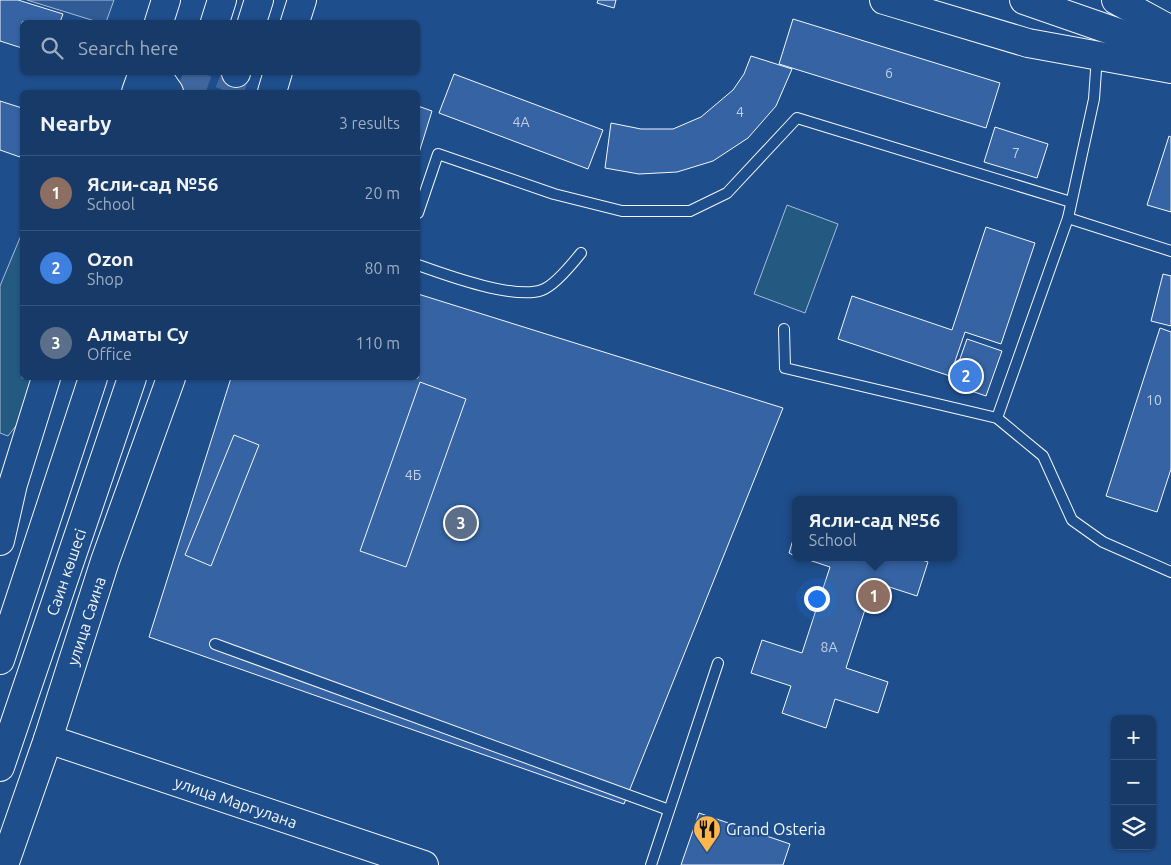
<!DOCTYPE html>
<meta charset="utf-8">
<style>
:root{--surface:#173a69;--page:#20416f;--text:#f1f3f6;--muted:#9eadc0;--line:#36547d;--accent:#ffb74d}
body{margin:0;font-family:Ubuntu,sans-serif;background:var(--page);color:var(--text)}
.controls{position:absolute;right:15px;bottom:15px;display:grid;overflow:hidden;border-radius:8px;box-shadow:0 1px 4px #0004}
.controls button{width:45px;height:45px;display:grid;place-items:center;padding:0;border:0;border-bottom:1px solid var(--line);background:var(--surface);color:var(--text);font:25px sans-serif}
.you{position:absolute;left:816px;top:598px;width:18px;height:18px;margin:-12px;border:4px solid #fff;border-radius:50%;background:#1a73e8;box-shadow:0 0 0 8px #1a73e833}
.badge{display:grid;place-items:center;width:32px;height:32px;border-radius:50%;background:var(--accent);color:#fff;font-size:16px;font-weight:700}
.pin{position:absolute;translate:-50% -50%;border:2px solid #fff;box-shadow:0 1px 5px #0006}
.popup{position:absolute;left:792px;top:496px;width:165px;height:65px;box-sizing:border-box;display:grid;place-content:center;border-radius:8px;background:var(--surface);filter:drop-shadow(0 1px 4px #0005);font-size:16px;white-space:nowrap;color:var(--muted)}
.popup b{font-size:19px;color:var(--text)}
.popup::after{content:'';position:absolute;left:50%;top:100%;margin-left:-10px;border:10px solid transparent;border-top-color:var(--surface)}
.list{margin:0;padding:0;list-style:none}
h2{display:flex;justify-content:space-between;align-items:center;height:65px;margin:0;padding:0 20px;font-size:21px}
h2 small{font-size:16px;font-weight:400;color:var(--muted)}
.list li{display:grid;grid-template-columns:32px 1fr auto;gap:15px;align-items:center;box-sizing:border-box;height:75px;padding:0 20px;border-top:1px solid var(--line)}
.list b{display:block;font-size:19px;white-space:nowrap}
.list p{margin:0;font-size:16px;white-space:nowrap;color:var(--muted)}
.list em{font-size:16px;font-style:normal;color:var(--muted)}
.icon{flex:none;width:28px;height:28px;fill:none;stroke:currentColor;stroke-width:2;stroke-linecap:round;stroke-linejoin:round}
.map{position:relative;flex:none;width:1171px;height:865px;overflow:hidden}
.search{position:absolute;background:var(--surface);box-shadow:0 1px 4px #0004;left:20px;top:20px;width:400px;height:55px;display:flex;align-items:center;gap:12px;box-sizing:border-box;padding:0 18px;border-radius:8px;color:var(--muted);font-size:19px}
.panel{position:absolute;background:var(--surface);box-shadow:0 1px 4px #0004;left:20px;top:90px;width:400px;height:290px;border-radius:8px}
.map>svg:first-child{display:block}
.green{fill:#245a82;stroke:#a8bbd7}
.parking{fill:#305b95;stroke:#a8bbd7}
.building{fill:#3563a3;stroke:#f2f6ff}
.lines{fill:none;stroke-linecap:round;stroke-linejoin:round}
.primary-tunnel{stroke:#3f679d;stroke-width:28;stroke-dasharray:28 14;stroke-linecap:butt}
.lane-casing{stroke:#f2f6ff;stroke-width:12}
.secondary-casing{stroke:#f2f6ff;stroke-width:30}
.primary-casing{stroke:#f2f6ff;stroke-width:30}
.lane{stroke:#1f4e8c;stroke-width:10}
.secondary{stroke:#1f4e8c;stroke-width:28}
.primary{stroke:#1f4e8c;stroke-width:28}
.labels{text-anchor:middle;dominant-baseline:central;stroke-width:4;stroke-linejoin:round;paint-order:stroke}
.number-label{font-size:14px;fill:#c3d1e8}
.street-label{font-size:16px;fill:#f2f6ff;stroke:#1f4e8c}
.poi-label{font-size:16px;fill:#f2f6ff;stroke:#1f4e8c;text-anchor:start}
</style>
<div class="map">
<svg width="1171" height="865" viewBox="0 0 1171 865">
<rect width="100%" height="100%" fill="#1f4e8c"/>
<!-- green -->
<g class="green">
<path d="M787,205l51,19 -33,89 -51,-19z"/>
<path d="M22,233v145h10l-13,44 -11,14 -8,-3v-147z"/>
</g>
<!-- parking -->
<path class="parking" d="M27,0h87l-8,22h-8z"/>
<!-- building -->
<g class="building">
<path d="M0,0h18l45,14 -3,8h-38v26l-22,-7z"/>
<path d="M598,0h18l-2,8 -17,-5z"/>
<path d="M793,19l207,64 -14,45 -207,-64z"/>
<path d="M751,56l41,13 -16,37 -28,32 -35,23 -36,11 -38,2 -34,-6 6,-45 30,6h32l28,-12 32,-27 11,-16z"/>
<path d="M454,74l149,56 -15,39 -149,-56z"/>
<path d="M0,101l22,7v42l-2,7 -20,-7z"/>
<path d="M418,106l14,5 -14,45z"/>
<path d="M995,127l53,17 -11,34 -53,-16z"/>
<path d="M1169,136l2,1v75l-24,-7z"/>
<path d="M986,227l49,16 -34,101 -36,-12 -15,44 -112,-37 14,-43 100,34z"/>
<path d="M1163,274l8,2v50l-20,-5z"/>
<path d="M418,294l365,114 -159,396 -475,-167 82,-259h187z"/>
<path d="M1160,328l11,4v137l-14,43 -51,-16z"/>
<path d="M967,339l35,12 -16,45 -35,-12z"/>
<path d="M420,382l46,17 -60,168 -46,-16z"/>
<path d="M234,435l25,10 -48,121 -26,-11z"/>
<path d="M795,533v23l-6,-3z"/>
<path d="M800,557h114l14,5 -11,34 -43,-14 -28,86 42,14 -10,31 -43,-14 -9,29 -44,-15 9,-27 -40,-13 11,-33 40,13 28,-86z"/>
<path d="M699,813l91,31 -7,21h-102z"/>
</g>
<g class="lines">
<!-- primary-tunnel -->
<g class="primary-tunnel">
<path d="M191,92l7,-20"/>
<path d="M229,92l7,-19"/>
</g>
<!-- lane casing -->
<g class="lane-casing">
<g id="lane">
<path d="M418,213l20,-59 116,40 68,17h68l37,-18 70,-75 274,84"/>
<path d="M1068,218l103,33"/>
<path d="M418,265c28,10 96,35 124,25 12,-4 31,-27 39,-37"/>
<path d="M784,329l1,39 212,50 46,38 29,64 31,22 68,30"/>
<path d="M997,418l71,-200 26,-119 3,-43"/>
<path d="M215,644l454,166"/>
<path d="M651,865l67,-202"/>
</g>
</g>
<!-- secondary casing -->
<g class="secondary-casing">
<g id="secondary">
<path d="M884,0l144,43 143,26"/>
<path d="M1024,0l147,51"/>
<path d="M1116,0l55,30"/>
<path d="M159,22l7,-22"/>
<path d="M295,22l7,-22"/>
<path d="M155,72l14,20"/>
<path d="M136,92l7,-20"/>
<path d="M272,92l6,-20"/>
<path d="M0,541l13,-57 33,-106"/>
<path d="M48,739l376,126"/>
<path d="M4,865l44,-126 57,-178 66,-183"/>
</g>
</g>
<!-- primary casing -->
<g class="primary-casing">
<g id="primary">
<path d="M215,22l7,-22"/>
<path d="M252,22l7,-22"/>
<path d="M236,73v-1"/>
<path d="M0,660l93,-282"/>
<path d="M0,767l132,-389"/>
</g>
</g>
<!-- lane -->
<use href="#lane" class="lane"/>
<!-- secondary -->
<use href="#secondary" class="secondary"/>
<!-- primary -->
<use href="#primary" class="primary"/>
</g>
<!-- icons -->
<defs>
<g id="restaurant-pin" transform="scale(1.4375)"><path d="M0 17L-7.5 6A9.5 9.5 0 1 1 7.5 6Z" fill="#ffb74d" stroke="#1f4e8c"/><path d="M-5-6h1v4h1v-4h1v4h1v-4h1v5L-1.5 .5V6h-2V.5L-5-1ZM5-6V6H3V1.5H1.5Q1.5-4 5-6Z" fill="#111"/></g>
</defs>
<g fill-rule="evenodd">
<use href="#restaurant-pin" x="707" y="829"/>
</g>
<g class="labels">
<!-- number labels -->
<g class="number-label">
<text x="889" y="73">6</text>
<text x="740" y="112">4</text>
<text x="521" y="122">4А</text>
<text x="1016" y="153">7</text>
<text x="1154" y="400">10</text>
<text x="413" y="475">4Б</text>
<text x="829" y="647">8А</text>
</g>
<!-- street labels -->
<g class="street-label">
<text transform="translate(66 572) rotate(-71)">Саин көшесі</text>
<text transform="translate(86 621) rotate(-72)">улица Саина</text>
<text transform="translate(236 802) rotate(19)">улица Маргулана</text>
</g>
<!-- poi labels -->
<g class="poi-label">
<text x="726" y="829">Grand Osteria</text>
</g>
</g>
</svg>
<div class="controls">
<button>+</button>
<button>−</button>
<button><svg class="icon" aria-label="layers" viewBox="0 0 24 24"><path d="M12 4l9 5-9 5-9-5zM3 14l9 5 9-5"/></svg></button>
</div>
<div class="you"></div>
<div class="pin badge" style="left:874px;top:596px;background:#8d6e63">1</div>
<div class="popup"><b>Ясли-сад №56</b>School</div>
<div class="pin badge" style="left:966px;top:376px;background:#3f7fe0">2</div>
<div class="pin badge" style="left:461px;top:523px;background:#5c6f8a">3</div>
<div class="search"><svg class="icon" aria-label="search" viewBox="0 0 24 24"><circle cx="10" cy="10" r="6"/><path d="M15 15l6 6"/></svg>Search here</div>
<section class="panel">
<h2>Nearby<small>3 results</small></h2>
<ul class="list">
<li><span class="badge" style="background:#8d6e63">1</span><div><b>Ясли-сад №56</b><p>School</p></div><em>20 m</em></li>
<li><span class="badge" style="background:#3f7fe0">2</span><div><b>Ozon</b><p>Shop</p></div><em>80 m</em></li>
<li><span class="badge" style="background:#5c6f8a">3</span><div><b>Алматы Су</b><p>Office</p></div><em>110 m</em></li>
</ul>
</section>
</div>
